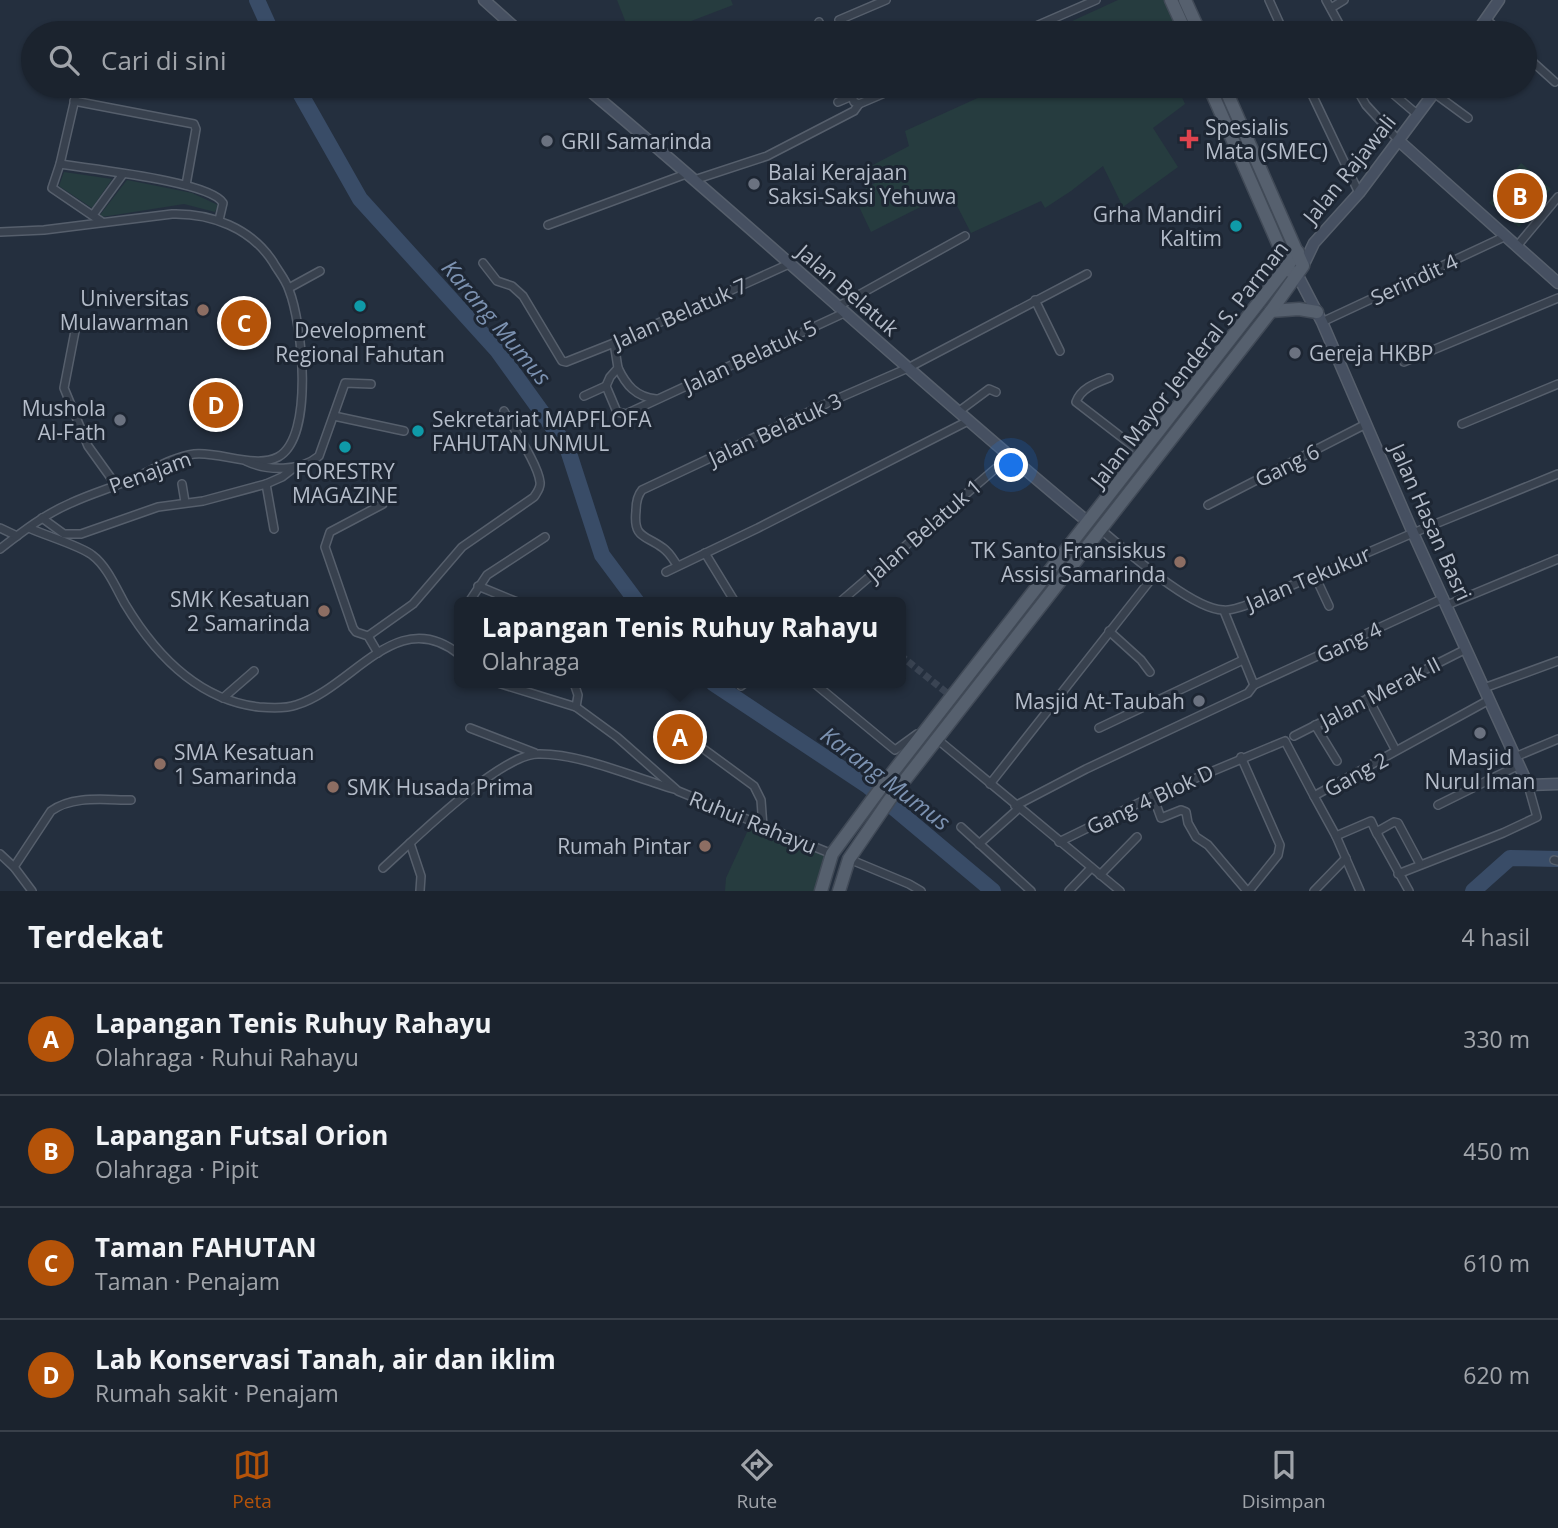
<!DOCTYPE html>
<html lang="id">
<meta charset="utf-8">
<style>
:root{--surface:#1b232e;--page:#282f3a;--text:#f1f3f6;--muted:#a0a4aa;--line:#39404a;--accent:#b45309}
body{margin:0;font-family:"Open Sans",sans-serif;background:var(--page);color:var(--text)}
.you{position:absolute;left:1012px;top:466px;width:24px;height:24px;margin:-18px;border:5px solid #fff;border-radius:50%;background:#1a73e8;box-shadow:0 0 0 10px #1a73e833}
.badge{display:grid;place-items:center;width:46px;height:46px;border-radius:50%;background:var(--accent);color:#fff;font-size:23px;font-weight:700}
.pin{position:absolute;translate:-50% -50%;border:4px solid #fff;box-shadow:0 2px 7px #0006}
.popup{position:absolute;left:454px;top:597px;width:452px;height:91px;box-sizing:border-box;display:grid;place-content:center;border-radius:10px;background:var(--surface);filter:drop-shadow(0 2px 5px #0005);font-size:23px;white-space:nowrap;color:var(--muted)}
.popup b{font-size:26px;color:var(--text)}
.popup::after{content:'';position:absolute;left:50%;top:100%;margin-left:-14px;border:14px solid transparent;border-top-color:var(--surface)}
.list{margin:0;padding:0;list-style:none}
h2{display:flex;justify-content:space-between;align-items:center;height:91px;margin:0;padding:0 28px;font-size:30px}
h2 small{font-size:23px;font-weight:400;color:var(--muted)}
.list li{display:grid;grid-template-columns:46px 1fr auto;gap:21px;align-items:center;box-sizing:border-box;height:112px;padding:0 28px;border-top:2px solid var(--line)}
.list b{display:block;font-size:26px;white-space:nowrap}
.list p{margin:0;font-size:23px;white-space:nowrap;color:var(--muted)}
.list em{font-size:23px;font-style:normal;color:var(--muted)}
.icon{flex:none;width:38px;height:38px;fill:none;stroke:currentColor;stroke-width:2;stroke-linecap:round;stroke-linejoin:round}
.map{position:relative;flex:none;width:1558px;height:891px;overflow:hidden}
.search{position:absolute;background:var(--surface);box-shadow:0 2px 5px #0004;left:21px;right:21px;top:21px;height:77px;display:flex;align-items:center;gap:18px;box-sizing:border-box;padding:0 24px;border-radius:38px;color:var(--muted);font-size:26px}
.sheet{height:539px;background:var(--surface)}
nav{display:flex;justify-content:space-around;align-items:center;box-sizing:border-box;height:98px;border-top:2px solid var(--line);background:var(--surface);font-size:19px;color:var(--muted)}
nav a{display:grid;justify-items:center;gap:4px}
nav .on{color:var(--accent)}
.map>svg:first-child{display:block}
.green{fill:#263c3f}
.lines{fill:none;stroke-linecap:round;stroke-linejoin:round}
.river{stroke:#394c67;stroke-width:16}
.street-tunnel{stroke:#3a4453;stroke-width:7;stroke-dasharray:7 3.5;stroke-linecap:butt}
.street-casing{stroke:#565f6c;stroke-width:10}
.secondary-casing{stroke:#565f6c;stroke-width:13}
.primary-casing{stroke:#414a57;stroke-width:15}
.street{stroke:#38414e;stroke-width:7}
.secondary{stroke:#465061;stroke-width:10}
.primary{stroke:#56606e;stroke-width:12}
.health-dot{fill:#e0444e;stroke:#1d2633;stroke-width:2.5}
.worship-dot{fill:#6b7280;stroke:#1d2633;stroke-width:2.5}
.culture-dot{fill:#0f9aa8;stroke:#1d2633;stroke-width:2.5}
.education-dot{fill:#8d6e63;stroke:#1d2633;stroke-width:2.5}
.labels{text-anchor:middle;dominant-baseline:central;stroke-width:6;stroke-linejoin:round;paint-order:stroke}
.poi-label{font-size:21px;fill:#b4bcc9;stroke:#1d2633;text-anchor:start}
.street-label{font-size:21px;fill:#b4bcc9;stroke:#1d2633}
.water-label{font-size:23px;font-style:italic;fill:#7c92b1;stroke:#1d2633}
</style>
<div class="map">
<svg width="1558" height="891" viewBox="0 0 1558 891">
<rect width="100%" height="100%" fill="#242f3e"/>
<!-- green -->
<g class="green">
<path d="M617,0h114l2,5 -73,28h-30z"/>
<path d="M1118,0h47l15,33h-134z"/>
<path d="M1004,86h183l-8,5 6,13 -32,24 25,39 -55,40 -20,-41 -32,25 -26,17 -4,-7 -70,32 -21,-41 -79,40 -17,-36 24,-15 -7,-15 38,-20 -4,-15z"/>
<path d="M1521,163l30,26 -32,38 -30,-24z"/>
<path d="M64,172l48,7 -20,29 -33,-22z"/>
<path d="M127,180l65,13 26,12 -3,7 -31,-8 -82,13 -2,-2z"/>
<path d="M667,716l38,21 -12,21 -38,-21z"/>
<path d="M749,828l57,19 24,12 -9,32h-96l1,-13z"/>
</g>
<g class="lines">
<!-- river -->
<g class="river">
<path d="M257,0l15,33"/>
<path d="M296,86l64,113 137,151 70,97 35,108 35,47"/>
<path d="M713,683l155,103 125,105"/>
<path d="M1473,891l37,-33 48,1"/>
</g>
<!-- street-tunnel -->
<path class="street-tunnel" d="M900,655l52,42"/>
<!-- street casing -->
<g class="street-casing">
<g id="street">
<path d="M1269,0l15,33"/>
<path d="M1326,0l18,33"/>
<path d="M1331,8l13,-8"/>
<path d="M1486,19l15,14"/>
<path d="M839,20l47,-20"/>
<path d="M819,22l5,11"/>
<path d="M1020,33l76,-33"/>
<path d="M1525,55l30,27"/>
<path d="M78,86l-18,78 -8,24 50,34"/>
<path d="M847,86l5,10"/>
<path d="M1308,86l51,107"/>
<path d="M1355,86l11,19 33,36"/>
<path d="M1384,86l34,29"/>
<path d="M592,92l8,-6"/>
<path d="M1434,93l34,25"/>
<path d="M74,101l120,23 2,5 -10,56"/>
<path d="M838,102l14,-6 2,6 5,2 42,-18"/>
<path d="M60,164c29,5 150,17 163,39l-4,17"/>
<path d="M694,180l73,-24 87,-45 5,-7"/>
<path d="M93,215l30,-41"/>
<path d="M548,225l138,-51"/>
<path d="M0,232l44,-2 128,-16c39,-1 79,14 101,48 5,9 13,18 16,28 13,32 26,147 -11,167 -23,12 -59,-6 -84,-3 -22,3 -43,17 -64,26 -19,8 -40,14 -59,23 -26,11 -49,29 -71,46"/>
<path d="M1518,245l40,-48"/>
<path d="M483,263l14,18 15,5 11,10 39,65 4,1 48,-19 175,-79"/>
<path d="M289,288l31,-17"/>
<path d="M1035,300l25,51"/>
<path d="M837,307l128,-71"/>
<path d="M1322,322l184,-86"/>
<path d="M76,326l-12,62 24,58 28,39"/>
<path d="M614,343l4,25 -8,9 -4,9 11,26 9,2 218,-101"/>
<path d="M1404,362l154,-64"/>
<path d="M618,368c8,17 18,29 38,31"/>
<path d="M1109,378c-13,5 -28,10 -33,24l66,51"/>
<path d="M584,396l22,-10"/>
<path d="M958,412l31,-23 7,3"/>
<path d="M334,416l70,15"/>
<path d="M1462,424l96,-40"/>
<path d="M246,461c21,10 54,11 73,-5l26,-73 26,1"/>
<path d="M182,484l3,18"/>
<path d="M266,484l16,-7 13,-10"/>
<path d="M1208,505l158,-81"/>
<path d="M42,518l22,16h17l77,-27 45,-6 63,-17 8,45"/>
<path d="M0,528l17,8"/>
<path d="M29,528c15,7 52,18 63,27 15,11 24,33 33,49 30,50 73,96 134,103 12,1 26,2 37,-2 57,-17 101,-102 164,-50"/>
<path d="M1100,529c26,21 91,80 123,81 7,1 14,-2 21,-4l169,-73 145,-59"/>
<path d="M705,553l30,49"/>
<path d="M677,565c-4,-6 -8,-13 -14,-17 -17,-13 -30,-9 -27,-37 0,-8 1,-15 6,-21l190,-89 76,-33 179,-94"/>
<path d="M666,572l92,-44 210,-107"/>
<path d="M1315,576l14,30"/>
<path d="M478,586l39,16"/>
<path d="M469,602l18,-27 58,-38"/>
<path d="M840,602l169,-145"/>
<path d="M1447,605l111,-46"/>
<path d="M1224,611l30,74"/>
<path d="M460,621v3"/>
<path d="M1109,631l32,29 9,12"/>
<path d="M368,636l45,-32 49,-57 72,-50c3,-5 7,-9 6,-15 -2,-18 -27,-54 -36,-71"/>
<path d="M378,653l-10,-17 -12,-4 -3,-4 -28,-81 5,-15 53,-28"/>
<path d="M498,683l78,24 41,30 61,54 154,63"/>
<path d="M574,683l4,12 -2,12"/>
<path d="M814,683l81,67 22,-16"/>
<path d="M741,686l4,-3"/>
<path d="M1484,688l74,-27"/>
<path d="M223,698l31,-27"/>
<path d="M1368,698l26,49"/>
<path d="M1315,725l22,36"/>
<path d="M470,728l65,25"/>
<path d="M1099,728l144,-68"/>
<path d="M1294,736l172,-87"/>
<path d="M937,739l183,152"/>
<path d="M705,750l49,36 7,14 2,27"/>
<path d="M1241,757l39,88 -2,10 -29,36"/>
<path d="M1515,757l43,-18"/>
<path d="M990,784l166,-211"/>
<path d="M1153,796l8,22 20,-8 5,2 2,11 8,14 12,8 39,46"/>
<path d="M1438,805l81,-40"/>
<path d="M1015,806l71,-37 162,-76 6,-8 190,-87"/>
<path d="M961,827l70,64"/>
<path d="M1336,836l35,-15 6,13"/>
<path d="M1059,842l94,-46 132,-55 29,55"/>
<path d="M410,843l11,33 -1,15"/>
<path d="M979,844l39,-35"/>
<path d="M0,854l14,13 18,24"/>
<path d="M849,859l60,25 12,7"/>
<path d="M1554,860l4,1"/>
<path d="M14,867l37,-56c22,-16 54,-11 80,-11"/>
<path d="M383,868c30,-27 117,-114 155,-114 41,-1 95,23 136,35"/>
<path d="M1398,874l105,-41 34,-16 -9,-32"/>
<path d="M1100,875l37,-38"/>
<path d="M1069,891l22,-23"/>
<path d="M1314,891l32,-33"/>
<path d="M1360,891l-24,-55 -22,-40 175,-96"/>
<path d="M1409,891l-31,-56v-4l16,-9 4,1 22,41"/>
</g>
</g>
<!-- secondary casing -->
<g class="secondary-casing">
<g id="secondary">
<path d="M484,0l37,33"/>
<path d="M1476,33l23,-33"/>
<path d="M584,86c171,142 333,295 504,436"/>
<path d="M1399,141l159,142"/>
<path d="M1303,266l11,-23 45,-50 80,-107"/>
<path d="M1297,274l25,48 91,211 115,252 30,-1"/>
</g>
</g>
<!-- primary casing -->
<g class="primary-casing">
<g id="primary">
<path d="M1171,0l15,33"/>
<path d="M1185,0l15,33"/>
<path d="M1209,86l81,185"/>
<path d="M1271,311l28,-2 18,3"/>
<path d="M821,891l11,-37 57,-77 409,-525"/>
<path d="M839,891l10,-32 41,-60 381,-488 32,-45 -79,-180"/>
</g>
</g>
<!-- street -->
<use href="#street" class="street"/>
<!-- secondary -->
<use href="#secondary" class="secondary"/>
<!-- primary -->
<use href="#primary" class="primary"/>
</g>
<!-- markers -->
<path class="health-dot" d="M1185.5 128.5h7v7h7v7h-7v7h-7v-7h-7v-7h7z"/>
<g class="worship-dot">
<circle cx="547" cy="141" r="7"/>
<circle cx="754" cy="184" r="7"/>
<circle cx="1295" cy="353" r="7"/>
<circle cx="120" cy="420" r="7"/>
<circle cx="1199" cy="701" r="7"/>
<circle cx="1480" cy="733" r="7"/>
</g>
<g class="culture-dot">
<circle cx="1236" cy="226" r="7"/>
<circle cx="360" cy="306" r="7"/>
<circle cx="418" cy="431" r="7"/>
<circle cx="345" cy="447" r="7"/>
</g>
<g class="education-dot">
<circle cx="203" cy="310" r="7"/>
<circle cx="1180" cy="562" r="7"/>
<circle cx="324" cy="611" r="7"/>
<circle cx="160" cy="764" r="7"/>
<circle cx="333" cy="787" r="7"/>
<circle cx="705" cy="846" r="7"/>
</g>
<g class="labels">
<!-- poi labels -->
<g class="poi-label">
<text x="1205" y="127">Spesialis<tspan x="1205" dy="24">Mata (SMEC)</tspan></text>
<text x="561" y="141">GRII Samarinda</text>
<text x="768" y="172">Balai Kerajaan<tspan x="768" dy="24">Saksi-Saksi Yehuwa</tspan></text>
<text x="1222" y="214" text-anchor="end">Grha Mandiri<tspan x="1222" dy="24">Kaltim</tspan></text>
<text x="189" y="298" text-anchor="end">Universitas<tspan x="189" dy="24">Mulawarman</tspan></text>
<text x="360" y="330" text-anchor="middle">Development<tspan x="360" dy="24">Regional Fahutan</tspan></text>
<text x="1309" y="353">Gereja HKBP</text>
<text x="106" y="408" text-anchor="end">Mushola<tspan x="106" dy="24">Al-Fath</tspan></text>
<text x="432" y="419">Sekretariat MAPFLOFA<tspan x="432" dy="24">FAHUTAN UNMUL</tspan></text>
<text x="345" y="471" text-anchor="middle">FORESTRY<tspan x="345" dy="24">MAGAZINE</tspan></text>
<text x="1166" y="550" text-anchor="end">TK Santo Fransiskus<tspan x="1166" dy="24">Assisi Samarinda</tspan></text>
<text x="310" y="599" text-anchor="end">SMK Kesatuan<tspan x="310" dy="24">2 Samarinda</tspan></text>
<text x="1185" y="701" text-anchor="end">Masjid At-Taubah</text>
<text x="174" y="752">SMA Kesatuan<tspan x="174" dy="24">1 Samarinda</tspan></text>
<text x="1480" y="757" text-anchor="middle">Masjid<tspan x="1480" dy="24">Nurul Iman</tspan></text>
<text x="347" y="787">SMK Husada Prima</text>
<text x="691" y="846" text-anchor="end">Rumah Pintar</text>
</g>
<!-- street labels -->
<g class="street-label">
<text transform="translate(1349 169) rotate(-51)">Jalan Rajawali</text>
<text transform="translate(1414 279) rotate(-25)">Serindit 4</text>
<text transform="translate(848 290) rotate(41)">Jalan Belatuk</text>
<text transform="translate(680 313) rotate(-24)">Jalan Belatuk 7</text>
<text transform="translate(750 356) rotate(-25)">Jalan Belatuk 5</text>
<text transform="translate(1189 364) rotate(-52)">Jalan Mayor Jenderal S. Parman</text>
<text transform="translate(775 429) rotate(-25)">Jalan Belatuk 3</text>
<text transform="translate(1287 465) rotate(-27)">Gang 6</text>
<text transform="translate(150 472) rotate(-20)">Penajam</text>
<text transform="translate(1431 522) rotate(66)">Jalan Hasan Basri</text>
<text transform="translate(924 530) rotate(-41)">Jalan Belatuk 1</text>
<text transform="translate(1308 578) rotate(-23)">Jalan Tekukur</text>
<text transform="translate(1349 642) rotate(-25)">Gang 4</text>
<text transform="translate(1380 692) rotate(-27)">Jalan Merak II</text>
<text transform="translate(1356 774) rotate(-29)">Gang 2</text>
<text transform="translate(1150 799) rotate(-25)">Gang 4 Blok D</text>
<text transform="translate(753 822) rotate(22)">Ruhui Rahayu</text>
</g>
<!-- water labels -->
<g class="water-label">
<text transform="translate(497 322) rotate(50)">Karang Mumus</text>
<text transform="translate(886 778) rotate(37)">Karang Mumus</text>
</g>
</g>
</svg>
<div class="you"></div>
<div class="pin badge" style="left:680px;top:737px">A</div>
<div class="popup"><b>Lapangan Tenis Ruhuy Rahayu</b>Olahraga</div>
<div class="pin badge" style="left:1520px;top:196px">B</div>
<div class="pin badge" style="left:244px;top:323px">C</div>
<div class="pin badge" style="left:216px;top:405px">D</div>
<div class="search"><svg class="icon" aria-label="search" viewBox="0 0 24 24"><circle cx="10" cy="10" r="6"/><path d="M15 15l6 6"/></svg>Cari di sini</div>
</div>
<section class="sheet">
<h2>Terdekat<small>4 hasil</small></h2>
<ul class="list">
<li><span class="badge">A</span><div><b>Lapangan Tenis Ruhuy Rahayu</b><p>Olahraga · Ruhui Rahayu</p></div><em>330 m</em></li>
<li><span class="badge">B</span><div><b>Lapangan Futsal Orion</b><p>Olahraga · Pipit</p></div><em>450 m</em></li>
<li><span class="badge">C</span><div><b>Taman FAHUTAN</b><p>Taman · Penajam</p></div><em>610 m</em></li>
<li><span class="badge">D</span><div><b>Lab Konservasi Tanah, air dan iklim</b><p>Rumah sakit · Penajam</p></div><em>620 m</em></li>
</ul>
</section>
<nav>
<a class="on"><svg class="icon" aria-label="map" viewBox="0 0 24 24"><path d="M3 6l6-2 6 2 6-2v14l-6 2-6-2-6 2zM9 4v14M15 6v14"/></svg>Peta</a>
<a><svg class="icon" aria-label="directions" viewBox="0 0 24 24"><path d="M12 3l9 9-9 9-9-9zM9 14v-3h6M13 9l2 2-2 2"/></svg>Rute</a>
<a><svg class="icon" aria-label="saved" viewBox="0 0 24 24"><path d="M7 4h10v16l-5-4-5 4z"/></svg>Disimpan</a>
</nav>
